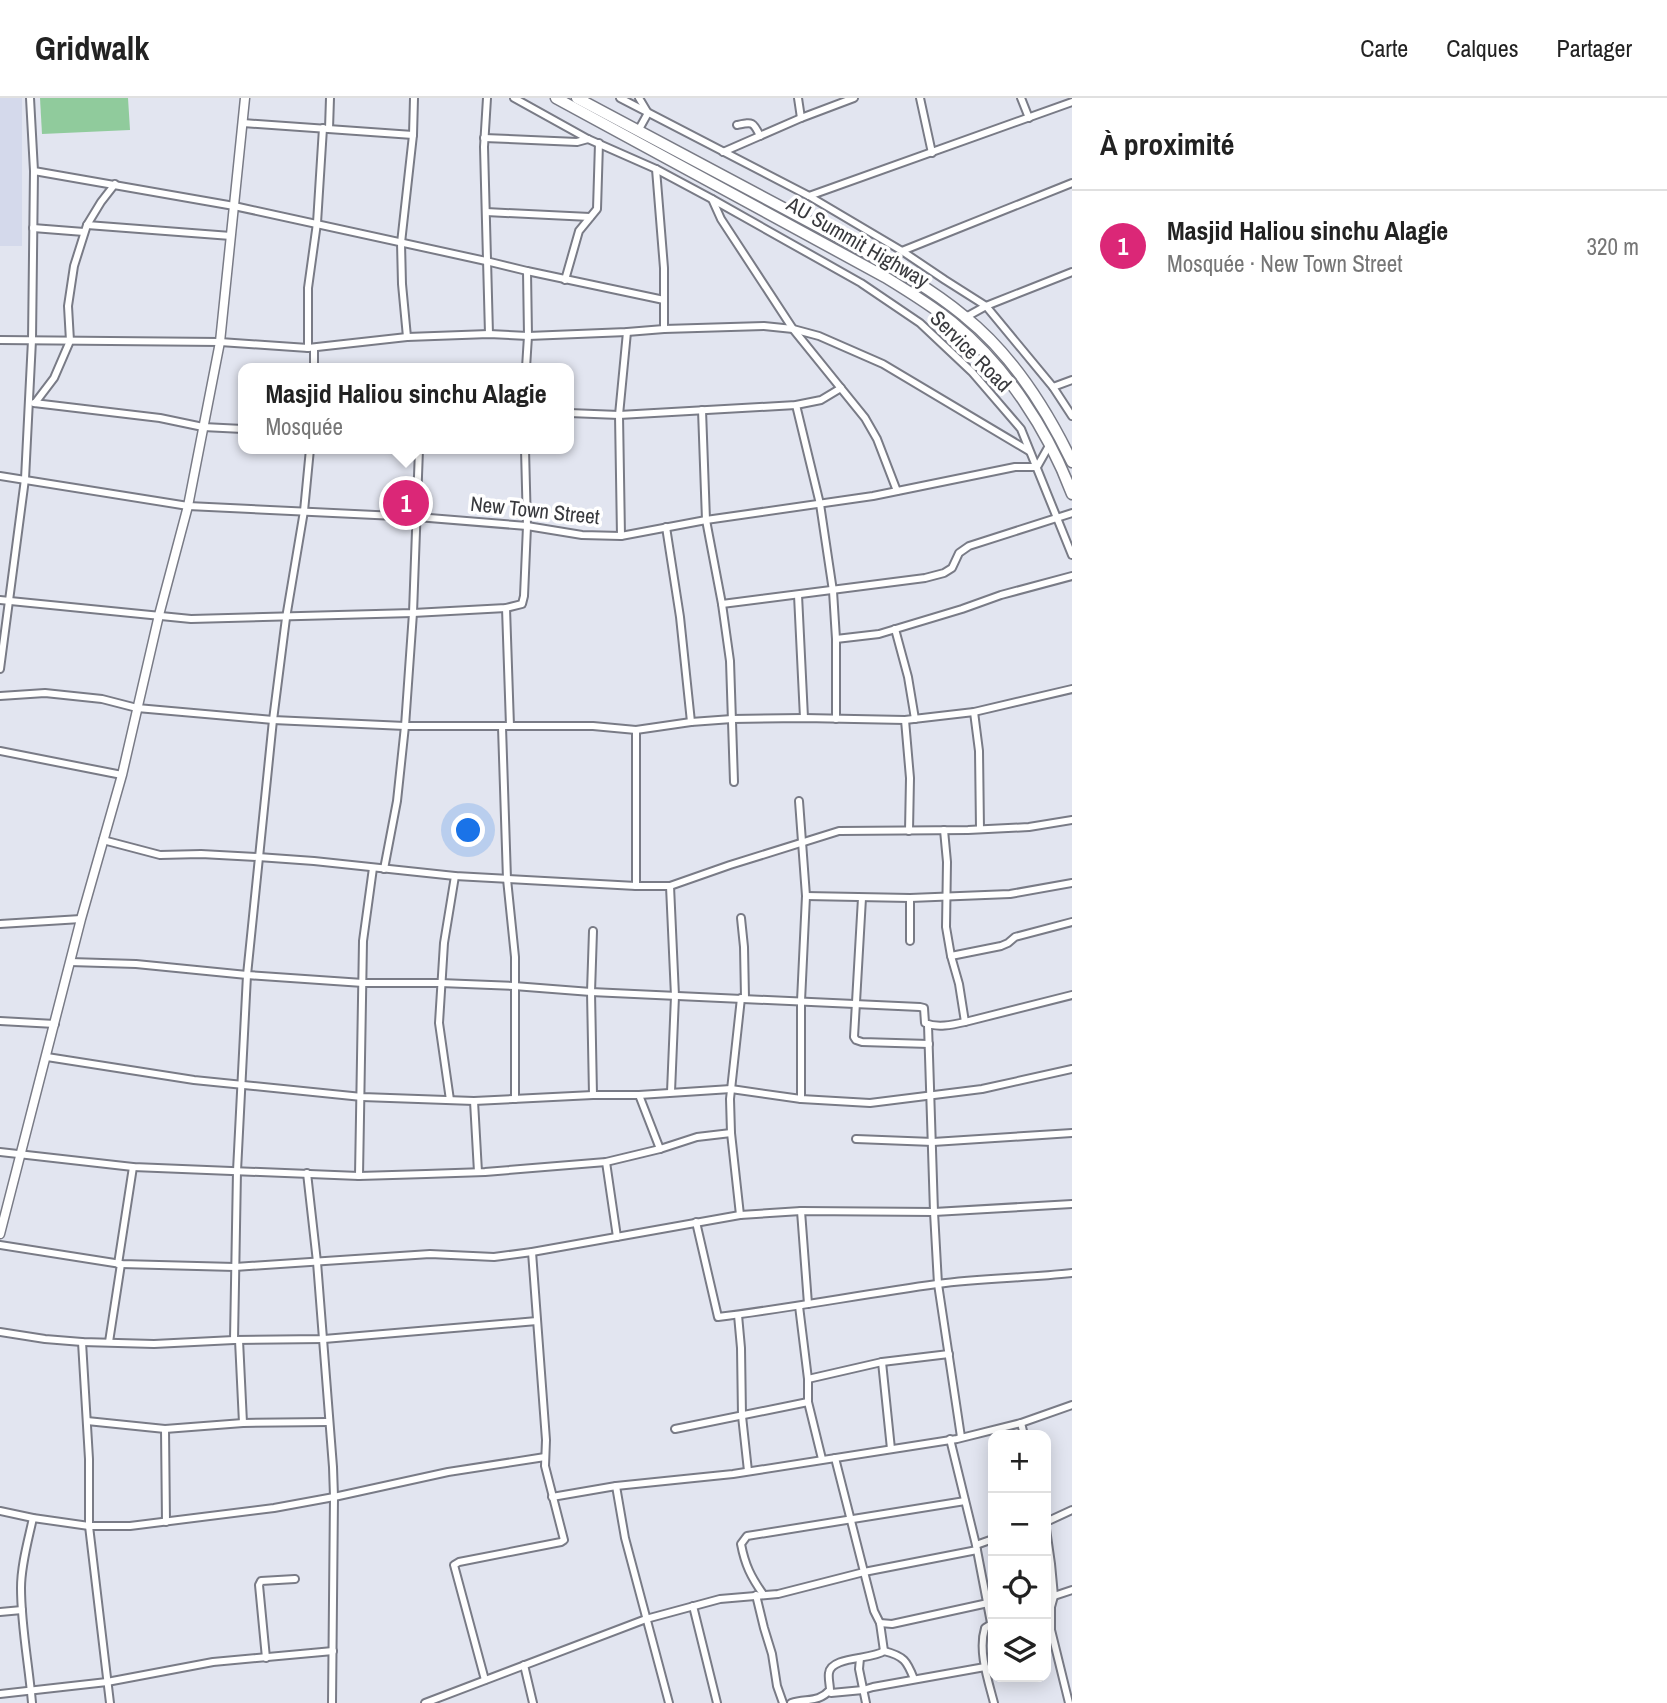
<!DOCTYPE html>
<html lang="fr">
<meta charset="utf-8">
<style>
:root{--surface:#fff;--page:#f6f6f6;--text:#222;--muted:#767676;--line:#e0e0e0;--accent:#db2777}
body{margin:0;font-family:"Archivo Narrow",sans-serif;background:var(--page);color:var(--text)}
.controls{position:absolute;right:21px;bottom:21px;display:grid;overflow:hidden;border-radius:14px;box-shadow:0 4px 18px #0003}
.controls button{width:63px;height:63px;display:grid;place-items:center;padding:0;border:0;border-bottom:2px solid var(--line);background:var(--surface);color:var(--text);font:35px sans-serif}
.you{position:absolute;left:469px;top:733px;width:24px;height:24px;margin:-18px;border:5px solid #fff;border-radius:50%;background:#1a73e8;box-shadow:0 0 0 10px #1a73e833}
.badge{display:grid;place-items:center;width:46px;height:46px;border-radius:50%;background:var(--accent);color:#fff;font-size:23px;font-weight:700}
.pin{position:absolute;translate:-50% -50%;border:4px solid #fff;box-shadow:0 2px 7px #0006}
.popup{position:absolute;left:238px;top:265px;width:336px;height:91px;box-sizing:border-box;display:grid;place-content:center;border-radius:14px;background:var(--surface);filter:drop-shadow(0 2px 5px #0005);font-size:23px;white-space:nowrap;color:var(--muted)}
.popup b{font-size:26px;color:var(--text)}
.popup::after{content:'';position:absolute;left:50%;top:100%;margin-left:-14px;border:14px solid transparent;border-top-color:var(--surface)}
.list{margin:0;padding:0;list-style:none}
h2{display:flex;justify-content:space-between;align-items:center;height:91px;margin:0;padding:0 28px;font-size:30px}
h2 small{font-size:23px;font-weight:400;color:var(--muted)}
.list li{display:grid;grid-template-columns:46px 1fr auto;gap:21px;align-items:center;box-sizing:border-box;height:112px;padding:0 28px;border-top:2px solid var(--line)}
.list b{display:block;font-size:26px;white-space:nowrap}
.list p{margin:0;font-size:23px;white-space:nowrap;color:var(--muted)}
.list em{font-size:23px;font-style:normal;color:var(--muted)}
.icon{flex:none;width:38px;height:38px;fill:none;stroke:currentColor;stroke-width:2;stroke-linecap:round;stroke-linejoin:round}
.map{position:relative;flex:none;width:1072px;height:1605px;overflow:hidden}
header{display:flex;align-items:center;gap:42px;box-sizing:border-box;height:98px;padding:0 35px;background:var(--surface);border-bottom:2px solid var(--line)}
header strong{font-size:33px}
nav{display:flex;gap:38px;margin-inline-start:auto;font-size:24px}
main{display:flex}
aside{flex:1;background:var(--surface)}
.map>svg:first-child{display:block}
.built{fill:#d4d9eb}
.green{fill:#90cb9c}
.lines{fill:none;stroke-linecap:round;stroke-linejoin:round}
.minor-casing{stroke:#797b86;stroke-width:10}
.tertiary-casing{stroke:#797b86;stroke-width:11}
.primary-casing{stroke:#797b86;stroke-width:13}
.minor{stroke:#fff;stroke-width:6}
.tertiary{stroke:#fff;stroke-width:8}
.primary{stroke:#fff;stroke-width:10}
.labels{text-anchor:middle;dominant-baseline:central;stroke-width:7;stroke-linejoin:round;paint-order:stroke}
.street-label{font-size:21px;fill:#38393d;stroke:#fff}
</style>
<header>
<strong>Gridwalk</strong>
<nav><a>Carte</a><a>Calques</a><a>Partager</a></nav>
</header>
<main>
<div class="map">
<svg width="1072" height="1605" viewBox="0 0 1072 1605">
<rect width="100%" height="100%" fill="#e2e5f0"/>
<!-- built -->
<rect class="built" x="0" y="0" width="22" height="148"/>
<!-- green -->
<path class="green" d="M40,0h88l2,32 -88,4z"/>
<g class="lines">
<!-- minor casing -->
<g class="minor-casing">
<g id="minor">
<path d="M30,0l4,73 200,35 252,55 41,10 1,65 -2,32"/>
<path d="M487,0l-3,49 5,187"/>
<path d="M514,0l74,41 68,30 56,30 149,84 59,40 52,49 49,57 51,126"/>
<path d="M620,0l189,98 93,55 43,29 41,26 67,81 19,29"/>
<path d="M798,0l3,20"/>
<path d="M920,0l12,55"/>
<path d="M1021,0l8,20"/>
<path d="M243,25l170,12"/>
<path d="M737,27c15,-3 16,-4 23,11"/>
<path d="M329,31l1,-31"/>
<path d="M638,33l10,-18 -9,-15"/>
<path d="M484,40l93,4 11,-3"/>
<path d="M723,54l78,-34 53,-20"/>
<path d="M656,71l8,99v61"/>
<path d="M809,98l263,-94"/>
<path d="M712,101l9,20 72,110 72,89 12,21 20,52"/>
<path d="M486,114l104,5"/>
<path d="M87,127l144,11"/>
<path d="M33,130l51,4"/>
<path d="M902,153l170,-68"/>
<path d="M527,173l137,29"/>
<path d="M565,182l14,-49 18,-22 2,-66"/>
<path d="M966,219l20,-11 86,-34"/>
<path d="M407,239l-5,-53 -1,-41 12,-108 1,-37"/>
<path d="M0,242l220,2 88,6 99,-11 82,-3 39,2 99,-4 37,-3 100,-3 29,3 26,7 64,28 146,87"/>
<path d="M308,250v-60l9,-65 6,-95"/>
<path d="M314,270v-20"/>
<path d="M1053,289l19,-7"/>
<path d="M34,305l126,15 43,9 40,2"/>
<path d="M35,305l19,-25 16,-37 -2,-35 6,-40 13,-41 14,-23 14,-18"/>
<path d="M796,307l24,99 13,87 3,48v80"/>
<path d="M702,312l4,110 16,84 8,57 4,121"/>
<path d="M569,315l50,2 177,-10 25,-5 20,-12"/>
<path d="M0,378l188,30 229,11 110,9 55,9 39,1 85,-16 167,-24 142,-29h22l13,-23"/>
<path d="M666,429l14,90 11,105"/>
<path d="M621,438l-2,-121 8,-83"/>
<path d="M798,497l6,123"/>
<path d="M0,502l191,19 222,-6 93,-5 16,-4 2,-8 3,-70 -2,-77"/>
<path d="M722,506l203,-26 19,-5 8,-5 7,-15 10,-7 103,-33"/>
<path d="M506,510l4,118"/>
<path d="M895,531l13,48 7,42"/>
<path d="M836,541l43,-5 83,-25 39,-14 71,-19"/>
<path d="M0,571l25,-190 7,-139 2,-169"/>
<path d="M0,598l45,-3 57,6 35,9 136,12 132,6h188l43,4 55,-8 41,-3 72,-1 101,2 69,-8 98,-23"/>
<path d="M974,614l5,39 1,78"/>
<path d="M905,622l5,58 -1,53"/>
<path d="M502,629l5,152 8,78v142"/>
<path d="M0,653l122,24"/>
<path d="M799,703l7,95 -5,105v98"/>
<path d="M944,732l3,32 -1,65 5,29 8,28 6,38"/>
<path d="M103,742l57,15 41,-1 57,3 56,4 141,15 181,10h34l60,-21 109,-34 129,-1 61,-3 43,-7"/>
<path d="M384,771l13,-68 8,-75 8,-113 6,-164"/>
<path d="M636,788v-156"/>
<path d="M670,788l5,110 -4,96"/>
<path d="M806,798l104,2 100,-4 62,-11"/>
<path d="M862,800l-8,139 2,3 6,2 67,2"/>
<path d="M910,800v43"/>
<path d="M741,820l3,29 1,51"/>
<path d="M0,826l81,-5"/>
<path d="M593,833l-2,61 2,103"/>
<path d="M951,858l50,-10 7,-3 7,-6 57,-15"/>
<path d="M70,864l66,2 111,11 116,8h77l74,3 77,6 329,15 4,1 1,15c12,5 27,2 40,-1l107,-27"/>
<path d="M0,923l55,3"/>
<path d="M928,927l6,187 4,72 23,153"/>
<path d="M47,959l147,23 168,17 112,4 119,-6h46l92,-6 70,10 69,4 112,-14 90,-20"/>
<path d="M639,997l21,54"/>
<path d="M450,1002l-11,-77 5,-80 11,-67"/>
<path d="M474,1003l4,71"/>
<path d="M856,1041l77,3 139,-9"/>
<path d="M0,1054l133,15 226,9 67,-2 59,-2 121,-10 54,-13 37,-12 34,-4"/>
<path d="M606,1064l11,75"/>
<path d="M307,1075l10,89 16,205 1,30 -2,206"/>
<path d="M359,1078l4,-235 10,-73"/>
<path d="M801,1113l7,93"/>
<path d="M740,1117l-9,-82 -1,-34 11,-101"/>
<path d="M696,1124l22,95c73,-9 146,-23 219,-33 45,-6 90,-6 135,-11"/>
<path d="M0,1147l121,19 114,3 195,-13 64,3 38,-5 208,-37 61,-4 133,1 138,-8"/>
<path d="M118,1166l15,-97"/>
<path d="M799,1208l9,73v23l14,57"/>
<path d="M738,1217l3,33 1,68 6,55"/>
<path d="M0,1234l45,7 37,3 72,2 80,-4 90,-1 213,-18"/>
<path d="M234,1242l3,-169 10,-196 26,-255 13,-102 18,-107 6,-62"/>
<path d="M239,1242l4,83"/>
<path d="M82,1244l7,117v67l21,177"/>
<path d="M109,1244l12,-78"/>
<path d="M882,1264l9,87"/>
<path d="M808,1281l74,-17 67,-8"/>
<path d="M87,1323l78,8 78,-6 85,-1"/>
<path d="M1021,1325l3,12"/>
<path d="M165,1331l1,93"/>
<path d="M675,1331l133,-27"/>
<path d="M950,1341l26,106 15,78"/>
<path d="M835,1360l39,153 6,12 4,28"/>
<path d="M616,1388l9,52 44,165"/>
<path d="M552,1399l64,-11 117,-12 224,-35 64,-16 51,-18"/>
<path d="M0,1413l33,7 56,8h41l144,-18 60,-11 114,-25 97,-15"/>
<path d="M1046,1424l26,-12"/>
<path d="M1046,1431l5,35 3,32 -3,11v23l18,73"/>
<path d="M976,1447l17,-6"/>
<path d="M763,1496c-12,-17 -18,-29 -22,-50l6,-8 218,-35"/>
<path d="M756,1497l8,33 8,26 5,32 6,17"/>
<path d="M1054,1498l18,-6"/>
<path d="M693,1508l24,97"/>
<path d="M0,1514l22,-2"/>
<path d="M880,1525l12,1 96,-21"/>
<path d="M993,1525l-8,5c-7,23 3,52 9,75"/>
<path d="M266,1560l-7,-73 2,-4 34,-2"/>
<path d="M860,1560l-1,11 7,34"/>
<path d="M524,1567l9,38"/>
<path d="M485,1582l-31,-115 5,-3 102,-20 3,-2 -19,-74 1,-26 -14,-188"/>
<path d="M831,1595l32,-3 10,-3 112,-20"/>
<path d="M0,1596l107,-12 106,-20 120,-11"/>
<path d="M32,1605c-3,-38 -11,-76 -11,-115 0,-23 7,-47 12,-70"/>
<path d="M425,1605l221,-84 74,-20 58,-5 86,-22 113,-22"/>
<path d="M791,1605c16,-5 27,0 39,-13 0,-5 -2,-12 -1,-17 2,-17 43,-13 55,-22 20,5 23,10 30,28"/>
</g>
</g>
<!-- tertiary casing -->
<g class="tertiary-casing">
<path id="tertiary" d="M0,1136l81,-315 41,-144 37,-160 29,-109 32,-164 25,-244"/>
</g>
<!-- primary casing -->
<g class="primary-casing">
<g id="primary">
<path d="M556,0l329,179c23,14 46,28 67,45 54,44 96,108 120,172"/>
<path d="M577,0l274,146c39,22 78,43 113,72 48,38 82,92 108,146"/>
</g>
</g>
<!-- minor -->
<use href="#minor" class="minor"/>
<!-- tertiary -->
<use href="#tertiary" class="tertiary"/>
<!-- primary -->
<use href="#primary" class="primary"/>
</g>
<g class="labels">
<!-- street labels -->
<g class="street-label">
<text transform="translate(858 144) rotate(30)">AU Summit Highway</text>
<text transform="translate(971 253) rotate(45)">Service Road</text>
<text transform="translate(535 412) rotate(6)">New Town Street</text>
</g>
</g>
</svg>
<div class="controls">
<button>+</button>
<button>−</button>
<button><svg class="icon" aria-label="locate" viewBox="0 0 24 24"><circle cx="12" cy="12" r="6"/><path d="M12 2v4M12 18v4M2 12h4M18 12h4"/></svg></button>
<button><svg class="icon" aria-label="layers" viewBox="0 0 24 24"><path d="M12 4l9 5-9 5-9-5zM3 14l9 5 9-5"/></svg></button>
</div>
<div class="you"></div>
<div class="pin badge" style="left:406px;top:405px">1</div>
<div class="popup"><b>Masjid Haliou sinchu Alagie</b>Mosquée</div>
</div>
<aside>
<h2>À proximité<small></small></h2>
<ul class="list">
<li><span class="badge">1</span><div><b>Masjid Haliou sinchu Alagie</b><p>Mosquée · New Town Street</p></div><em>320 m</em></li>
</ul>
</aside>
</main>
